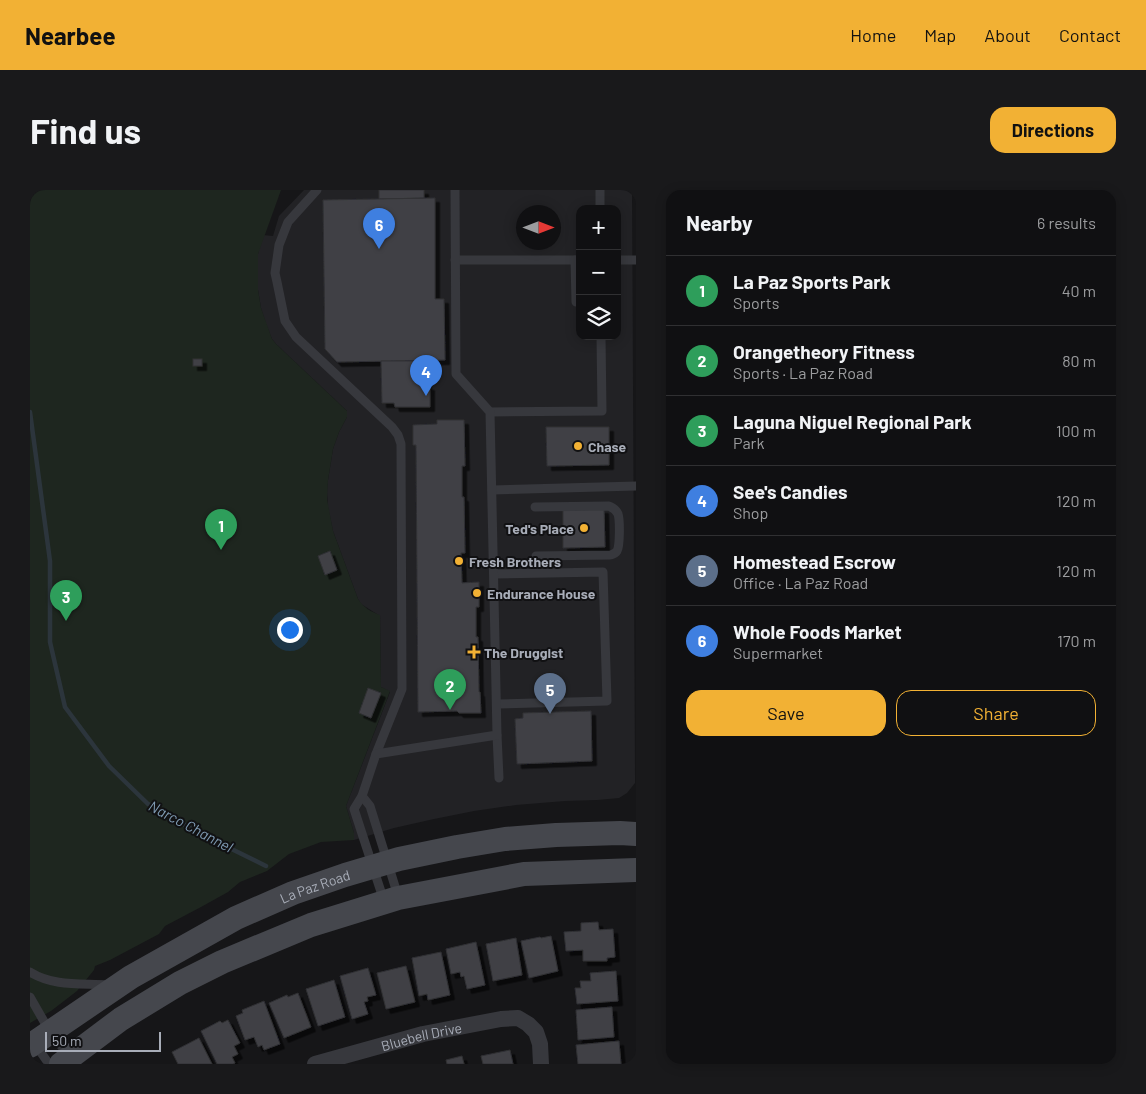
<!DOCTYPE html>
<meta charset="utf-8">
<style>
:root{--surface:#101012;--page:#19191b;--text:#f1f3f6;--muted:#9c9d9f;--line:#303032;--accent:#f2b134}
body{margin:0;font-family:Barlow,sans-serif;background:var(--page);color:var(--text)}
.controls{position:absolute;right:15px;top:15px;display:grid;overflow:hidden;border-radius:10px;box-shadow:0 2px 12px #0003}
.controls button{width:45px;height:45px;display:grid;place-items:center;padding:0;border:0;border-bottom:1px solid var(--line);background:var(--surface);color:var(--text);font:25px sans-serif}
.compass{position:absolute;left:486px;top:15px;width:45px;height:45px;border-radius:50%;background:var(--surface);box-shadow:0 2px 12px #0003;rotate:90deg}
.scale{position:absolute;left:15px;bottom:12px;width:116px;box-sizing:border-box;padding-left:5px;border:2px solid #a8adb8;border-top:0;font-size:14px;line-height:18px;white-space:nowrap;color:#a8adb8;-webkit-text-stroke:4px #111113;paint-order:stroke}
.you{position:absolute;left:259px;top:439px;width:18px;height:18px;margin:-12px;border:4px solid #fff;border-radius:50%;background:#1a73e8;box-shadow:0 0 0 8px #1a73e833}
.badge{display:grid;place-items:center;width:32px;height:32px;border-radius:50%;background:var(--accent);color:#fff;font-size:16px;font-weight:700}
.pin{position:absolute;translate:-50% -41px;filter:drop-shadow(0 1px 2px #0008)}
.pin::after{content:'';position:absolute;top:26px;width:18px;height:15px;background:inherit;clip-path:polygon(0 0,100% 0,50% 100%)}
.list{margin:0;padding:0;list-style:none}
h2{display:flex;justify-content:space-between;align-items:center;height:65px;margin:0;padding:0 20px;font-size:21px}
h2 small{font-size:16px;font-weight:400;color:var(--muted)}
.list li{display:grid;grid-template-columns:32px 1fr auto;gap:15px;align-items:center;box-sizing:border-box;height:70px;padding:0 20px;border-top:1px solid var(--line)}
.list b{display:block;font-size:19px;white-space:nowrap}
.list p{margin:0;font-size:16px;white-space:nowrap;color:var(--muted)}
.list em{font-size:16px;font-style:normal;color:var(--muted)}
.actions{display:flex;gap:10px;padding:15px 20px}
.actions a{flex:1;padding:11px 0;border:1px solid var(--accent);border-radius:15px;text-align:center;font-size:18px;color:var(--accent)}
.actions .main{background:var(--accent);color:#111}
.icon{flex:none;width:28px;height:28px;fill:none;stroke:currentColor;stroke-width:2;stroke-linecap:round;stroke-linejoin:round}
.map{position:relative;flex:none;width:606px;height:874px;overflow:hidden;border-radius:15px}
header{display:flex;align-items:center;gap:30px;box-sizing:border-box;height:70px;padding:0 25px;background:var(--accent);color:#111}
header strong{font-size:24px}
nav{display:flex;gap:28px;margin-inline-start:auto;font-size:18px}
.intro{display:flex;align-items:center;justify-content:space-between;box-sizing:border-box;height:120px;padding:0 30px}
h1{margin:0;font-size:35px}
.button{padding:12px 22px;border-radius:15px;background:var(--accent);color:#111;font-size:18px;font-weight:700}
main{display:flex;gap:30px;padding:0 30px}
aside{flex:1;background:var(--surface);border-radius:15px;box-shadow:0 2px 12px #0003}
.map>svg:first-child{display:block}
.built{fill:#222225;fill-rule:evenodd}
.green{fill:#1e261f}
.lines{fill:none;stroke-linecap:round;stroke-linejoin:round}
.stream{stroke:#2c353c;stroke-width:4.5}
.building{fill:#404145;stroke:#303034;filter:url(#shadow)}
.lane{stroke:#37383d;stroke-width:9}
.street{stroke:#37383d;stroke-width:16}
.secondary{stroke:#45474d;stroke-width:24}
.poi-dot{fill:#f2b134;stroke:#111113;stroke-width:2}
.labels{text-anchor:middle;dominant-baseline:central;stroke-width:4;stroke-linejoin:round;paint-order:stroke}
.poi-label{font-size:14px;font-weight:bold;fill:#a8adb8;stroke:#111113;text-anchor:start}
.street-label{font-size:14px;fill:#a8adb8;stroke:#111113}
.water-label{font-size:15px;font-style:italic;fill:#7f9bb3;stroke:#111113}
</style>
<header>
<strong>Nearbee</strong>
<nav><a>Home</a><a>Map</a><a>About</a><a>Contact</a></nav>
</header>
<div class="intro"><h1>Find us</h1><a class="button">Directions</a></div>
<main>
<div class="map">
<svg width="606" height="874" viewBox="0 0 606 874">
<defs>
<filter id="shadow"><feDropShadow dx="4.5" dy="4.5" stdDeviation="0" flood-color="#0009"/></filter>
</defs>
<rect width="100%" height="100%" fill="#161618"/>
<!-- built -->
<path class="built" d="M274,0h328l3,585v8l-8,10 -8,5 -22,2 -32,1 -49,4 -42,6 -40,8 -40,9 -40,12v-7l-8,-27 44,-114 -9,-5 -1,-71 -19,-12 -3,-5 -25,-68 -5,-24 -1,-15 1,-12 5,-31 6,-17 8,-15v-6l-71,-67 -4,-5 -6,-15 -5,-16 -3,-18v-36l4,-19 11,1 6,-20zM550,19h37v127h-37zM493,22h31v30h-31z"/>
<!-- green -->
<path class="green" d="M0,0h251l-23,64v36l3,18 11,31 4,5 71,67v6l-8,15 -6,17 -5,31 -1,19 6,32 25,68c5,8 13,13 22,16l1,72 9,4 -44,115 8,27v7l-33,2 -32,12 -22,17 -27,11 -12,10 -27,15 -36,19 -6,8 -49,26 -15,6 -1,4 -17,21 -26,20 -21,12z"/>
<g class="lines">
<!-- stream -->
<path class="stream" d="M0,222l20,149v81l15,65 44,59 39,38 51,29 67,33"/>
</g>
<!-- building -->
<g class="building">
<path d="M349,0h45v8l-45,1z"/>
<path d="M405,8v101h9l1,61 -108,2 -12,-13 -2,-149z"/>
<rect x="163" y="169" width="9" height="7"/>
<path d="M351,171h45l1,25h3v21h-35l-1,-4h-12z"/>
<path d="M407,230h27l1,46h-3v31h2l1,56h-4l1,30 17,-1v25h-3v30h2l1,55h1l1,21h-22l-2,-2 -39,1 -2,-267h-3v-20l24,-1z"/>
<path d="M516,237h63v38l-62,1z"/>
<path d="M533,319h41l1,38 -42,1z"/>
<path d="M300,361l7,19 -12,5 -7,-19z"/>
<path d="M338,498l13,5 -10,25 -12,-5z"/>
<path d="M561,521l1,50 -75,3 -2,-45 8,-1v-5z"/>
<path d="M568,732l1,8 14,-1 2,28 -8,1v3h-24v-11l-17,1 -2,-19 17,-1v-8z"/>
<path d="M521,746l7,35 -29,7 -8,-37 19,-4 1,1z"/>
<path d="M486,748l6,37 -29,6 -7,-37z"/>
<path d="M446,752l9,43 -18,4 -3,-13 -3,1 -1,-5 -9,2 -5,-25z"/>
<path d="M411,762l9,43 -22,5 -1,-6 -8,2 -7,-38z"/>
<path d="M376,776l9,36 -29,7 -9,-36z"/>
<path d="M338,778l8,27 -9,2 1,4 -4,1 4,12 -16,5 -12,-43z"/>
<path d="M586,781l2,30 -41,3 -2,-16h6l-1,-7h11l-1,-8z"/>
<path d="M304,790l11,37 -27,9 -12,-37z"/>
<path d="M268,803l13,34 -27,11 -15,-35 18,-8 1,2z"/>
<path d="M234,811l16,43 -16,6 -2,-5 -4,2 -4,-10 -9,3 -9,-24 7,-3 -1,-3z"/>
<path d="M582,817l2,30 -36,3 -2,-30z"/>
<path d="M198,830l12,23 -6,3 4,8 -6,3 3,6 -2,1h-16l-16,-33 19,-10 2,2z"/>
<path d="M169,848l13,26h-34l-6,-12z"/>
<path d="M589,851l2,23h-43l-2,-19z"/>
<path d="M480,860l3,14h-30l-2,-8z"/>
<path d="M432,866l2,8h-17l-1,-4z"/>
</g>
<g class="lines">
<!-- lane -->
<g class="lane">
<path d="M287,0l-29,32 -9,23 -4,28 2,9 8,39 11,16 96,90 6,8 3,9 1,245 -26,65"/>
<path d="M570,0v19"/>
<path d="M425,70h125"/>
<path d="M545,70l1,42h4"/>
<path d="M587,70h19"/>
<path d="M460,222l112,-1 -1,-75"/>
<path d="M462,300l144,-4"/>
<path d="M505,317l74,-1c4,2 7,3 9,8 2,6 2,32 -1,37 -2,3 -3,3 -7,4l-74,1"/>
<path d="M464,384l109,-2 4,129 -110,3"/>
<path d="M467,545l2,43"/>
<path d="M332,606l8,10 28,90"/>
<path d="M354,711l-30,-92 8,-13 14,-42 121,-19 -7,-323 -34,-38 -1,-184"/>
<path d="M0,782c24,15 52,11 79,13"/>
<path d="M0,807l20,35 20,25"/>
<path d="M5,854l14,20"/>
</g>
<!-- street -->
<path class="street" id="s1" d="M285,874l108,-30 78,-15 17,-1 10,6 8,8 4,12 1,20"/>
<!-- secondary -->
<g class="secondary">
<path id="s2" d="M0,856l4,-3 97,-66 105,-59 57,-25 52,-18 54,-16 58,-12 48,-8 51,-4 64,-2 16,1"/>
<path d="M31,874l60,-45 59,-36 42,-21 89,-37 87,-27 126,-24 112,-4"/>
</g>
</g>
<!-- markers -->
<g class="poi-dot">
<circle cx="548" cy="256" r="5"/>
<circle cx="554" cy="338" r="5"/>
<circle cx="429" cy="371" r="5"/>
<circle cx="447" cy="403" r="5"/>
<path d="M441.5 454.5h5v5h5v5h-5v5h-5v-5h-5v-5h5z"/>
</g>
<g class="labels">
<!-- poi labels -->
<g class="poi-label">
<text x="558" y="256">Chase</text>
<text x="544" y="338" text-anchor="end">Ted's Place</text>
<text x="439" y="371">Fresh Brothers</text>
<text x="457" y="403">Endurance House</text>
<text x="454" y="462">The Druggist</text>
</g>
<!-- street labels -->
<g class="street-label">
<text stroke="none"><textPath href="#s2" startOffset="328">La Paz Road</textPath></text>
<text stroke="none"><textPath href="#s1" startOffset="110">Bluebell Drive</textPath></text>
</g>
<!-- water labels -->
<g class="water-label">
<text transform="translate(161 636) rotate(28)">Narco Channel</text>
</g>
</g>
</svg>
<div class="controls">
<button>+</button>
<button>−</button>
<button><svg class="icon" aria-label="layers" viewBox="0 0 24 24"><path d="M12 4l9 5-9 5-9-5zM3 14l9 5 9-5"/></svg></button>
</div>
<svg class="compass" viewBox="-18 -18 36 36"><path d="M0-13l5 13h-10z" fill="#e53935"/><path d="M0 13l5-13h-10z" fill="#9c9d9f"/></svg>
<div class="scale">50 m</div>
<div class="you"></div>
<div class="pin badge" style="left:191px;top:360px;background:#2e9e5b">1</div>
<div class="pin badge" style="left:420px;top:520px;background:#2e9e5b">2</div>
<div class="pin badge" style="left:36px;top:431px;background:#2e9e5b">3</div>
<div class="pin badge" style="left:396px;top:206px;background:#3f7fe0">4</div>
<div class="pin badge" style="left:520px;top:524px;background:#5c6f8a">5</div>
<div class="pin badge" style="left:349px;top:59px;background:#3f7fe0">6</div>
</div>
<aside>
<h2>Nearby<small>6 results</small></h2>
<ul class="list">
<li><span class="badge" style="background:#2e9e5b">1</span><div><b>La Paz Sports Park</b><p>Sports</p></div><em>40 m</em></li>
<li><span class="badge" style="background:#2e9e5b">2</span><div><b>Orangetheory Fitness</b><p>Sports · La Paz Road</p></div><em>80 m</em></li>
<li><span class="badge" style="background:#2e9e5b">3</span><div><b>Laguna Niguel Regional Park</b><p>Park</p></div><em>100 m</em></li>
<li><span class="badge" style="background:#3f7fe0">4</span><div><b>See's Candies</b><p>Shop</p></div><em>120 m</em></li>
<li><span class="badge" style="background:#5c6f8a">5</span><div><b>Homestead Escrow</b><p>Office · La Paz Road</p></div><em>120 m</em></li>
<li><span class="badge" style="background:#3f7fe0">6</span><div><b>Whole Foods Market</b><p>Supermarket</p></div><em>170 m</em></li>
</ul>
<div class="actions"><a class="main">Save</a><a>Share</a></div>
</aside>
</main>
